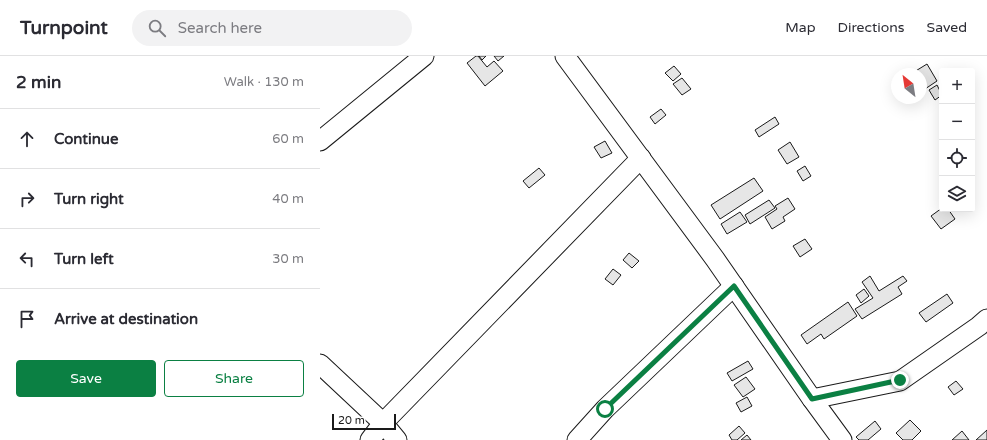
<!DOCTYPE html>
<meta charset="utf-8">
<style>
:root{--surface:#fff;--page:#f2f2f3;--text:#2b2b33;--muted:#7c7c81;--line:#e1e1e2;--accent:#0b8043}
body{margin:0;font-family:"Varela Round",sans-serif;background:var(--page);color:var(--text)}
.controls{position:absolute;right:12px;top:12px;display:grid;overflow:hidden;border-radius:4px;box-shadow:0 4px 16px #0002}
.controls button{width:36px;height:36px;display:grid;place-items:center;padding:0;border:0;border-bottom:1px solid var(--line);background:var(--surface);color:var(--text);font:20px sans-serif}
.compass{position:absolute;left:571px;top:12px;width:36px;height:36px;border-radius:50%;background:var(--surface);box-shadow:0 4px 16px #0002;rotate:330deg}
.scale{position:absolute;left:12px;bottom:10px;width:64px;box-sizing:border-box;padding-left:4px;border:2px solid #1a1a1a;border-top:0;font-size:11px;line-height:14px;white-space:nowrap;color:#1a1a1a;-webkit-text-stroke:3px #fff;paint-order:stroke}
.stop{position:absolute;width:12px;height:12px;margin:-9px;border:3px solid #0b8043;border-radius:50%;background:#fff}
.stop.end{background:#0b8043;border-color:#fff;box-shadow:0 1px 4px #0008}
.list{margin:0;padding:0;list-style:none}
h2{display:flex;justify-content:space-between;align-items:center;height:52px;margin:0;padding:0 16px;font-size:17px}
h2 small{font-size:13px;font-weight:400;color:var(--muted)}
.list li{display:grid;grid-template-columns:26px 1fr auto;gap:12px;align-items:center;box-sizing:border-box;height:60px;padding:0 16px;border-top:1px solid var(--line)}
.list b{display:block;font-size:15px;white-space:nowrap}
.list em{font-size:13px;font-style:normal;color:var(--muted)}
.actions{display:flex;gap:8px;padding:12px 16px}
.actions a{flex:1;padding:9px 0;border:1px solid var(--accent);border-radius:4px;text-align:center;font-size:14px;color:var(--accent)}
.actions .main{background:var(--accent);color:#fff}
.icon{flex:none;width:22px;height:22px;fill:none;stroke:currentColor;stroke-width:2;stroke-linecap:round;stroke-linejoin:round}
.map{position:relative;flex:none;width:667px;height:384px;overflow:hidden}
header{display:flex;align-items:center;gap:24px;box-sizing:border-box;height:56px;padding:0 20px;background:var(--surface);border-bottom:1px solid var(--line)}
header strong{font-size:19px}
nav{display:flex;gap:22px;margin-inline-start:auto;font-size:14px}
.search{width:280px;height:36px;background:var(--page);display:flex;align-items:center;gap:10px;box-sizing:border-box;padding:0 14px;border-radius:22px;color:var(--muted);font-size:15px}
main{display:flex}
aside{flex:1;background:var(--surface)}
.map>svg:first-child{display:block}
.building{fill:#e6e6e6;stroke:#1a1a1a}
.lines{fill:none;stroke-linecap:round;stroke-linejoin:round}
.street-casing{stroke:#1a1a1a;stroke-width:21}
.street{stroke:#fff;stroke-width:19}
.route{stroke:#0b8043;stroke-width:5}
</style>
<header>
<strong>Turnpoint</strong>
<div class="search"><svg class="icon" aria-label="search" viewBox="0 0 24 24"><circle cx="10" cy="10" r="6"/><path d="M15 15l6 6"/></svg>Search here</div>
<nav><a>Map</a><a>Directions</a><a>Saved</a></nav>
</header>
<main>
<aside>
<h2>2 min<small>Walk · 130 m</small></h2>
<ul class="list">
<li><svg class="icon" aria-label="ahead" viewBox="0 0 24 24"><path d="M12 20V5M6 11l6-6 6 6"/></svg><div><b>Continue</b></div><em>60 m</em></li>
<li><svg class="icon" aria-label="right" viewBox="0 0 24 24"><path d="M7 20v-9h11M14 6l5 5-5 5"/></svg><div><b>Turn right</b></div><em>40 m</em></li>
<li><svg class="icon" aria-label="left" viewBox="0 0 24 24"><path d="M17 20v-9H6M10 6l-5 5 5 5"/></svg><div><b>Turn left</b></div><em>30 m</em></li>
<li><svg class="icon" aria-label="arrive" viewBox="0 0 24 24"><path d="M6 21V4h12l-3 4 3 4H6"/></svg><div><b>Arrive at destination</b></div></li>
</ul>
<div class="actions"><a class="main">Save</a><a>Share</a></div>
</aside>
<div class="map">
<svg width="667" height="384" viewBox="0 0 667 384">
<rect width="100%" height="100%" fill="#fff"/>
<!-- building -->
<g class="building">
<path d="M156,0h2l9,11 7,-6 9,10 -18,15 -18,-23z"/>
<path d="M159,0h7l-4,4z"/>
<path d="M174,0h10l-6,5z"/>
<path d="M607,8l10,17 -12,8 -4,-6v-9h-6l-1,-2z"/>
<path d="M354,10l7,8 -8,7 -8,-8z"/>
<path d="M362,22l9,11 -9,6 -9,-11z"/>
<path d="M617,29l5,10 -7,5 -6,-10z"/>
<path d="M341,53l5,6 -11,9 -5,-7z"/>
<path d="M455,61l4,7 -20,13 -4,-7z"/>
<path d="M285,85l7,12 -11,5 -7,-11z"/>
<path d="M470,86l9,15 -12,7 -9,-14z"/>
<path d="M485,110l6,10 -8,5 -6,-10z"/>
<path d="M219,112l6,7 -16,13 -6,-7z"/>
<path d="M434,122l9,13 -43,28 -9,-14z"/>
<path d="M468,142l7,11 -12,8 2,4 -13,8 -7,-12 12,-8 -2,-3z"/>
<path d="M449,144l6,8 -25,16 -5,-9z"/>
<path d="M622,152v1h6l7,10 -14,10 -10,-13z"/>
<path d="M420,156l7,10 -20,12 -6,-10z"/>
<path d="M485,183l7,10 -12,8 -7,-11z"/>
<path d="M309,197l10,8 -7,7 -9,-8z"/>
<path d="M293,213l8,6 -8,10 -8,-6z"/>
<path d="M550,220l9,15 24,-15 4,5 -9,6 4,7 -40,25 -7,-10 18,-11 -11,-16z"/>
<path d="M544,233l5,7 -8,7 -5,-8z"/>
<path d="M627,238l6,9 -27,19 -7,-9z"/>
<path d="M528,246l9,14 -33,23 -3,-5 -14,10 -6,-9z"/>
<path d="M428,305l5,8 -21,12 -5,-8z"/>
<path d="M426,321l9,12 -12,8 -9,-12z"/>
<path d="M636,325l7,8 -9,6 -6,-8z"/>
<path d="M427,341l5,9 -11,6 -5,-9z"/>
<path d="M590,364l11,11 -9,9h-9l-7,-7z"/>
<path d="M555,365l6,8 -13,11h-9l-3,-3z"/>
<path d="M419,370l6,7 -8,7h-5l-3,-5z"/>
<path d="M667,374v10h-11z"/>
<path d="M642,375l7,9h-17z"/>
<path d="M427,379l4,5h-10z"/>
</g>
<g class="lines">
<!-- street casing -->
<g class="street-casing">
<g id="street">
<path d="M245,0l150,203 97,140 30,41"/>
<path d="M0,85l104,-85"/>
<path d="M0,308l63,59 14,17"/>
<path d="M492,343l88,-18 79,-55 8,-7"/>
<path d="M50,384l13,-17 258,-265"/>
<path d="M257,384l28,-31 129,-123"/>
</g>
</g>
<!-- street -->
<use href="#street" class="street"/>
</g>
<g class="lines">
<!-- route -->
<path class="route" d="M285,353l129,-123 78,113 88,-19"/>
</g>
</svg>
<div class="controls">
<button>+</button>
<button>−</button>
<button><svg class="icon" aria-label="locate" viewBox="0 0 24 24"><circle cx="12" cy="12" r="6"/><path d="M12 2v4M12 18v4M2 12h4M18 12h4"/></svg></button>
<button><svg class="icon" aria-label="layers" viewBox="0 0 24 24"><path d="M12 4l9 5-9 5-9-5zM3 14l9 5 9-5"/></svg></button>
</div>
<svg class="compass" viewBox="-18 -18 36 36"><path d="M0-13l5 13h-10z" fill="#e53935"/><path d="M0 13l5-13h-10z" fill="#7c7c81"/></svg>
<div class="scale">20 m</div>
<div class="stop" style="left:285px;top:353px"></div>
<div class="stop end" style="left:580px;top:324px"></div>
</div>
</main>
